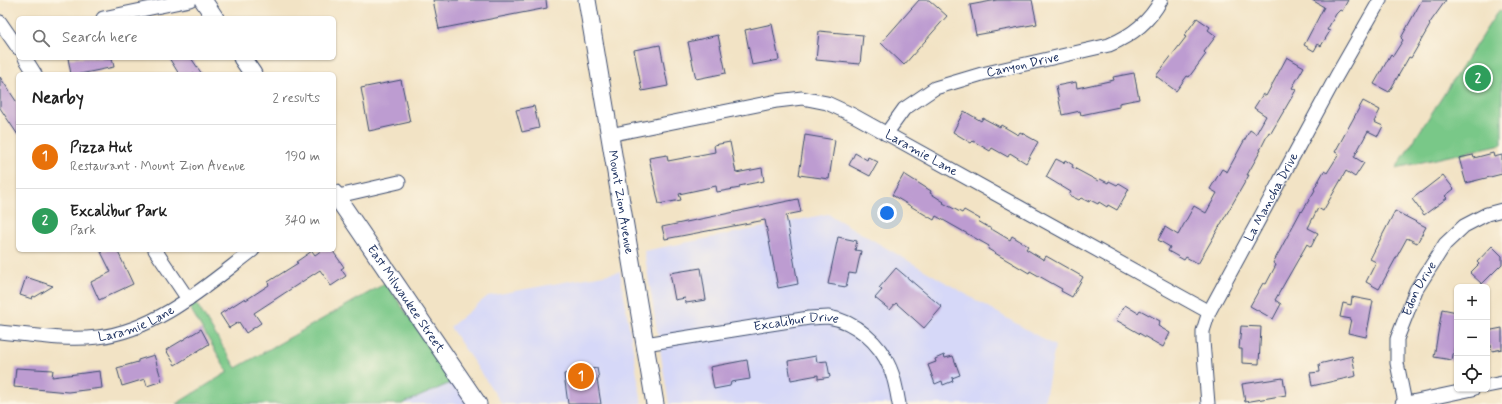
<!DOCTYPE html>
<meta charset="utf-8">
<style>
:root{--surface:#fff;--page:#f2f2f2;--text:#222;--muted:#767676;--line:#e0e0e0;--accent:#ea580c}
body{margin:0;font-family:Mynerve,sans-serif;background:var(--page);color:var(--text)}
.controls{position:absolute;right:12px;bottom:12px;display:grid;overflow:hidden;border-radius:6px;box-shadow:0 1px 3px #0004}
.controls button{width:36px;height:36px;display:grid;place-items:center;padding:0;border:0;border-bottom:1px solid var(--line);background:var(--surface);color:var(--text);font:20px sans-serif}
.you{position:absolute;left:887px;top:213px;width:14px;height:14px;margin:-10px;border:3px solid #fff;border-radius:50%;background:#1a73e8;box-shadow:0 0 0 6px #1a73e833}
.badge{display:grid;place-items:center;width:26px;height:26px;border-radius:50%;background:var(--accent);color:#fff;font-size:13px;font-weight:700}
.pin{position:absolute;translate:-50% -50%;border:2px solid #fff;box-shadow:0 1px 4px #0006}
.list{margin:0;padding:0;list-style:none}
h2{display:flex;justify-content:space-between;align-items:center;height:52px;margin:0;padding:0 16px;font-size:17px}
h2 small{font-size:13px;font-weight:400;color:var(--muted)}
.list li{display:grid;grid-template-columns:26px 1fr auto;gap:12px;align-items:center;box-sizing:border-box;height:64px;padding:0 16px;border-top:1px solid var(--line)}
.list b{display:block;font-size:15px;white-space:nowrap}
.list p{margin:0;font-size:13px;white-space:nowrap;color:var(--muted)}
.list em{font-size:13px;font-style:normal;color:var(--muted)}
.icon{flex:none;width:22px;height:22px;fill:none;stroke:currentColor;stroke-width:2;stroke-linecap:round;stroke-linejoin:round}
.map{position:relative;flex:none;width:1502px;height:404px;overflow:hidden}
.search{position:absolute;background:var(--surface);box-shadow:0 1px 3px #0004;left:16px;top:16px;width:320px;height:44px;display:flex;align-items:center;gap:10px;box-sizing:border-box;padding:0 14px;border-radius:6px;color:var(--muted);font-size:15px}
.panel{position:absolute;background:var(--surface);box-shadow:0 1px 3px #0004;left:16px;top:72px;width:320px;height:180px;border-radius:6px}
.map>svg:first-child{display:block}
.built{fill:#d6d8f8}
.green{fill:#79c888;stroke:#4a7c73}
.building{fill:#bd9cd1}
.lines{fill:none;stroke-linecap:round;stroke-linejoin:round}
.minor-casing{stroke:#3b4a6d;stroke-width:15}
.major-casing{stroke:#3b4a6d;stroke-width:19}
.minor{stroke:#fff;stroke-width:13}
.major{stroke:#fff;stroke-width:17}
.labels{text-anchor:middle;dominant-baseline:central;stroke-width:3;stroke-linejoin:round;paint-order:stroke}
.street-label{font-size:13px;fill:#1b2f5e;stroke:#fcf5e5}
</style>
<div class="map">
<svg width="1502" height="404" viewBox="0 0 1502 404">
<rect width="100%" height="100%" fill="#fcf5e5"/>
<filter id="ink" filterUnits="userSpaceOnUse"><feTurbulence type="fractalNoise" baseFrequency=".025" numOctaves="2"/><feDisplacementMap in="SourceGraphic" scale="8" xChannelSelector="R" yChannelSelector="G"/><feConvolveMatrix kernelMatrix="1 2 1 2 8 2 1 2 1" color-interpolation-filters="sRGB"/></filter>
<filter id="wash" filterUnits="userSpaceOnUse"><feTurbulence type="fractalNoise" baseFrequency=".012" numOctaves="4" result="noise"/><feDisplacementMap in="SourceGraphic" scale="16" xChannelSelector="R" yChannelSelector="G"/><feGaussianBlur stdDeviation="0.9" result="paint"/><feColorMatrix in="noise" values="0 0 0 0 0 0 0 0 0 0 0 0 0 0 0 0 0 1.4 0 .05"/><feComposite in="paint" operator="in"/></filter>
<g filter="url(#wash)">
<rect width="100%" height="100%" fill="#f2e3c5"/>
<!-- built -->
<g class="built">
<path d="M828,214l227,132 -11,58h-375l-25,-153z"/>
<path d="M620,272l22,132h-140l-52,-77 38,-31z"/>
<path d="M453,382l14,22h-65z"/>
</g>
<!-- green -->
<g class="green">
<path d="M1502,10v134l-106,24 102,-157z"/>
<path d="M386,283l67,99 -51,22h-226l52,-32 -38,-64 6,-5 40,65z"/>
</g>
<g id="blocks">
<!-- building -->
<g class="building">
<path d="M433,0h113l1,8 -108,21z"/>
<path d="M919,0h10l18,16 -43,49 -23,-22z"/>
<path d="M997,0h35l5,24 -61,11 -6,-30z"/>
<path d="M1312,0h36l-6,11 -2,-1 -4,4 -9,16 3,1 -9,15 -3,-2 -4,7 -10,-6 20,-38z"/>
<path d="M1422,0h24l-17,24 1,1 -19,33 -2,-1 -20,35 -15,-8 17,-30 2,2 10,-16 -2,-2z"/>
<path d="M1197,18l13,9 -2,3 8,6 -12,16 2,2 -17,23 -2,-1 -11,15 -20,-15 30,-39 -2,-1z"/>
<path d="M772,24l7,36 -27,5 -7,-35z"/>
<path d="M819,31l44,4 -3,29 -44,-4z"/>
<path d="M718,35l8,38 -30,6 -8,-37z"/>
<path d="M660,45l8,41 -26,5 -8,-41z"/>
<path d="M1287,57l17,10 -12,21 4,2 -25,43 -2,-1 -9,18h1l-14,25h2l-51,89 -12,-7 -2,3 -16,-9 2,-4 -12,-7 7,-13 13,8 16,-29 12,7 11,-20 -7,-4 12,-20 5,3 23,-42 6,4 10,-18 -12,-8 9,-14 3,2z"/>
<path d="M68,58h44l2,9 -34,7h-9z"/>
<path d="M169,58h22l11,16h-23z"/>
<path d="M1134,73l5,26 -20,4v4l-38,8 -1,-4 -18,4 -6,-29 20,-4 1,6 37,-8 -1,-3z"/>
<path d="M0,77l18,27v31l-18,-27z"/>
<path d="M401,80l9,42 -41,9 -8,-43z"/>
<path d="M1363,101l17,9 -6,12 9,4 -5,10 -10,-5 -14,26 10,6 -9,14 -9,-6 -23,40 -5,-3 -10,20 10,5 -7,14 -4,-3 -32,56 6,4 -8,15 -23,-13 13,-23 3,1 10,-19 -3,-2 28,-52 1,1 13,-22 -1,-1 10,-18 3,2 12,-19 -4,-2z"/>
<path d="M534,106l5,22 -17,4 -6,-22z"/>
<path d="M964,111l17,10 2,-3 17,9 1,-2 17,10 2,-3 18,10 -12,21 -16,-10 -2,4 -16,-9 -2,3 -17,-10 -2,2 -18,-11z"/>
<path d="M805,135l30,5 -6,39 -30,-4z"/>
<path d="M730,142l6,31 26,-5 2,13 -25,5 1,2 -23,4 -1,-6 -37,8 2,6 -22,4 -10,-46 18,-3 1,6 47,-9 -1,-7z"/>
<path d="M855,153l12,7 1,-3 10,5 -8,14 -21,-11z"/>
<path d="M1493,153l1,4 8,-2v19l-36,9 -7,-25 14,-3 1,3z"/>
<path d="M1056,159l8,4 1,-3 8,5 -1,2 26,14 2,-2 8,4 1,-2 8,4 2,-2 10,6 -12,21 -9,-5 -1,2 -8,-5 -1,2 -8,-4 -1,2 -8,-4 -2,2 -10,-5 2,-3 -25,-15z"/>
<path d="M904,174l27,17 -1,2 14,9 -1,1 19,10 2,-3 16,9 -2,2 32,19 2,-4 16,10 -2,3 18,11 2,-4 37,21 -11,20 -11,-6 1,-2 -32,-18 -1,2 -41,-24 1,-3 -53,-30 -2,4 -42,-25z"/>
<path d="M1443,175l11,14 -9,7 2,2 -23,17 -12,-16z"/>
<path d="M798,199l3,13 -15,3 12,69 -20,4 -13,-68 -100,19 -3,-12z"/>
<path d="M1395,211l31,16 -9,16 -10,-5 -28,51 -13,-7 10,-20 -6,-3z"/>
<path d="M838,237l19,4 -2,9 6,1 -5,23 -7,-1 -3,14 -18,-3z"/>
<path d="M1492,246l10,10v8l-20,20 -12,-11 9,-9 -2,-2z"/>
<path d="M100,250h17l16,34 -34,16 -8,-18 20,-10z"/>
<path d="M322,250h10l12,17 -3,2 5,7 -15,10 -11,-16 -66,43 7,10 -15,10 -7,-11 -10,6 -9,-14 25,-16 1,2 23,-15 -1,-3 30,-19 -2,-1 16,-11 3,4z"/>
<path d="M701,268l5,32 -20,3 -1,-5 -10,2 -5,-27z"/>
<path d="M896,268l46,39 -18,21 -28,-25 -6,7 -15,-12 7,-8 -3,-2z"/>
<path d="M26,277l27,9 -18,11 -2,-1 -1,3 -12,-4z"/>
<path d="M1352,297l21,4 -7,36 -18,-4 3,-14 -11,-2 3,-14 8,2z"/>
<path d="M1125,305l13,8 2,-3 20,11 -2,5 12,7 -7,14 -47,-27z"/>
<path d="M1442,309l15,3v22l-5,26 -18,-3z"/>
<path d="M1241,326l20,1 -2,37 -17,-1v-14h-3z"/>
<path d="M1502,328v21l-10,2 -1,-6 -4,1v-15z"/>
<path d="M201,329l8,15 -34,21 -9,-15z"/>
<path d="M154,355l8,26 -15,5 -2,-7 -23,7 -5,-18 21,-6v-2z"/>
<path d="M944,355l1,3 8,-2 7,19 -8,3 1,3 -10,4 -1,-4 -7,3 -7,-19 8,-3 -1,-3z"/>
<path d="M816,356l1,6 10,-1 3,16 -12,2v-4l-27,5 -3,-19z"/>
<path d="M1352,356l4,20 -44,10 -2,-13 10,-1 -1,-8z"/>
<path d="M747,360l3,19 -19,3 -1,4 -16,3 -4,-22z"/>
<path d="M16,368l37,2 -1,7 48,-6 2,17 -34,4 -54,-5z"/>
<path d="M597,368l2,11h-2l4,25h-33l-4,-30z"/>
<path d="M1283,378l3,17 -41,7 -3,-18z"/>
</g>
</g>
</g>
<g filter="url(#ink)">
<use href="#blocks" fill-opacity="0" stroke="#3b4a6d" stroke-width="1"/>
<g class="lines">
<!-- minor casing -->
<g class="minor-casing">
<g id="minor">
<path d="M103,18l87,-18"/>
<path d="M0,22l18,26"/>
<path d="M25,58l10,16"/>
<path id="s1" d="M886,134l18,-25 31,-21 47,-14 127,-29c22,-9 41,-24 52,-45"/>
<path id="s2" d="M609,135l168,-34 25,-3 25,5 26,12 356,197"/>
<path d="M334,197l65,-15"/>
<path d="M155,250l33,49"/>
<path id="s3" d="M0,332c32,3 66,9 98,5 60,-7 109,-52 155,-87"/>
<path id="s4" d="M645,344l164,-26c6,0 13,-1 19,-1 27,4 52,26 62,51 5,11 7,24 9,36"/>
<path d="M1487,386l15,-3"/>
<path id="s5" d="M1405,403l-8,-40v-24l19,-49 29,-46 19,-18 23,-12 15,-4"/>
<path id="s6" d="M1208,404l-5,-63v-10l6,-19 127,-235 44,-77"/>
<path d="M1402,404l71,-15"/>
</g>
</g>
<!-- major casing -->
<g class="major-casing">
<g id="major">
<path d="M203,0l12,18"/>
<path id="s7" d="M587,0l68,404"/>
<path d="M242,58l11,16"/>
<path id="s8" d="M334,193l144,211"/>
</g>
</g>
<!-- minor -->
<use href="#minor" class="minor"/>
<!-- major -->
<use href="#major" class="major"/>
</g>
</g>
<g class="labels">
<!-- street labels -->
<g class="street-label">
<text stroke="none"><textPath href="#s1" startOffset="159">Canyon Drive</textPath></text>
<text stroke="none"><textPath href="#s2" startOffset="329">Laramie Lane</textPath></text>
<text stroke="none"><textPath href="#s6" startOffset="224">La Mancha Drive</textPath></text>
<text stroke="none"><textPath href="#s7" startOffset="205">Mount Zion Avenue</textPath></text>
<text stroke="none"><textPath href="#s5" startOffset="120">Edon Drive</textPath></text>
<text stroke="none"><textPath href="#s8" startOffset="128">East Milwaukee Street</textPath></text>
<text stroke="none"><textPath href="#s3" startOffset="139">Laramie Lane</textPath></text>
<text stroke="none"><textPath href="#s4" startOffset="153">Excalibur Drive</textPath></text>
</g>
</g>
</svg>
<div class="controls">
<button>+</button>
<button>−</button>
<button><svg class="icon" aria-label="locate" viewBox="0 0 24 24"><circle cx="12" cy="12" r="6"/><path d="M12 2v4M12 18v4M2 12h4M18 12h4"/></svg></button>
</div>
<div class="you"></div>
<div class="pin badge" style="left:581px;top:376px;background:#e8710a">1</div>
<div class="pin badge" style="left:1478px;top:78px;background:#2e9e5b">2</div>
<div class="search"><svg class="icon" aria-label="search" viewBox="0 0 24 24"><circle cx="10" cy="10" r="6"/><path d="M15 15l6 6"/></svg>Search here</div>
<section class="panel">
<h2>Nearby<small>2 results</small></h2>
<ul class="list">
<li><span class="badge" style="background:#e8710a">1</span><div><b>Pizza Hut</b><p>Restaurant · Mount Zion Avenue</p></div><em>190 m</em></li>
<li><span class="badge" style="background:#2e9e5b">2</span><div><b>Excalibur Park</b><p>Park</p></div><em>340 m</em></li>
</ul>
</section>
</div>
